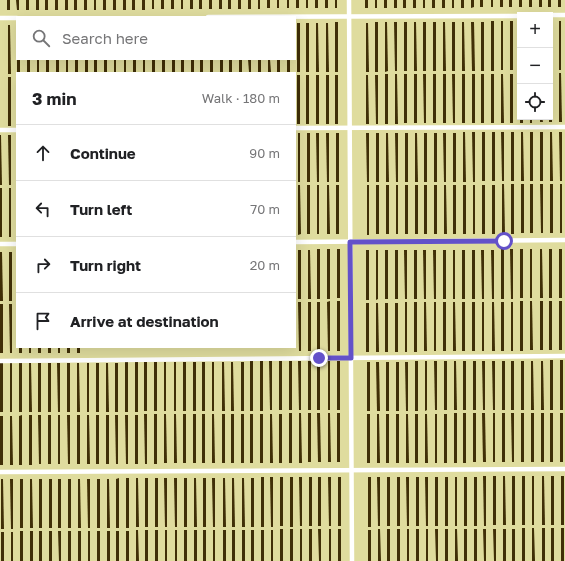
<!DOCTYPE html>
<meta charset="utf-8">
<style>
:root{--surface:#fff;--page:#f2f2f2;--text:#202124;--muted:#757577;--line:#e0e0e0}
body{margin:0;font-family:"Golos Text",sans-serif;background:var(--page);color:var(--text)}
.controls{position:absolute;right:12px;top:12px;display:grid;overflow:hidden;border-radius:0px;box-shadow:0 4px 16px #0002}
.controls button{width:36px;height:36px;display:grid;place-items:center;padding:0;border:0;border-bottom:1px solid var(--line);background:var(--surface);color:var(--text);font:20px sans-serif}
.stop{position:absolute;width:12px;height:12px;margin:-9px;border:3px solid #6351c9;border-radius:50%;background:#fff}
.stop.end{background:#6351c9;border-color:#fff;box-shadow:0 1px 4px #0008}
.list{margin:0;padding:0;list-style:none}
h2{display:flex;justify-content:space-between;align-items:center;height:52px;margin:0;padding:0 16px;font-size:17px}
h2 small{font-size:13px;font-weight:400;color:var(--muted)}
.list li{display:grid;grid-template-columns:26px 1fr auto;gap:12px;align-items:center;box-sizing:border-box;height:56px;padding:0 16px;border-top:1px solid var(--line)}
.list b{display:block;font-size:15px;white-space:nowrap}
.list em{font-size:13px;font-style:normal;color:var(--muted)}
.icon{flex:none;width:22px;height:22px;fill:none;stroke:currentColor;stroke-width:2;stroke-linecap:round;stroke-linejoin:round}
.map{position:relative;flex:none;width:565px;height:561px;overflow:hidden}
.search{position:absolute;background:var(--surface);box-shadow:0 4px 16px #0002;left:16px;top:16px;width:280px;height:44px;display:flex;align-items:center;gap:10px;box-sizing:border-box;padding:0 14px;border-radius:0px;color:var(--muted);font-size:15px}
.panel{position:absolute;background:var(--surface);box-shadow:0 4px 16px #0002;left:16px;top:72px;width:280px;height:276px;border-radius:0px}
.map>svg:first-child{display:block}
.building{fill:#402f07}
.lines{fill:none;stroke-linecap:round;stroke-linejoin:round}
.service{stroke:#fff;stroke-width:4.5}
.route{stroke:#6351c9;stroke-width:5}
</style>
<div class="map">
<svg width="565" height="561" viewBox="0 0 565 561">
<rect width="100%" height="100%" fill="#dfdc9e"/>
<!-- building -->
<g class="building">
<rect x="7" y="0" width="3" height="10"/>
<path d="M16,0h3v10h-2z"/>
<rect x="26" y="0" width="3" height="10"/>
<rect x="36" y="0" width="3" height="10"/>
<rect x="45" y="0" width="3" height="10"/>
<rect x="55" y="0" width="3" height="10"/>
<rect x="65" y="0" width="3" height="10"/>
<rect x="74" y="0" width="3" height="10"/>
<rect x="84" y="0" width="3" height="10"/>
<rect x="94" y="0" width="2" height="10"/>
<rect x="103" y="0" width="3" height="10"/>
<rect x="113" y="0" width="3" height="10"/>
<rect x="123" y="0" width="3" height="10"/>
<rect x="132" y="0" width="3" height="10"/>
<rect x="142" y="0" width="3" height="10"/>
<rect x="152" y="0" width="2" height="9"/>
<rect x="161" y="0" width="3" height="9"/>
<rect x="171" y="0" width="3" height="9"/>
<rect x="181" y="0" width="2" height="9"/>
<rect x="190" y="0" width="3" height="9"/>
<rect x="199" y="0" width="3" height="9"/>
<rect x="209" y="0" width="3" height="9"/>
<rect x="219" y="0" width="3" height="9"/>
<rect x="228" y="0" width="3" height="9"/>
<rect x="238" y="0" width="3" height="9"/>
<rect x="248" y="0" width="3" height="9"/>
<rect x="258" y="0" width="2" height="9"/>
<rect x="267" y="0" width="3" height="8"/>
<rect x="277" y="0" width="2" height="8"/>
<rect x="287" y="0" width="2" height="8"/>
<rect x="296" y="0" width="3" height="8"/>
<rect x="306" y="0" width="2" height="8"/>
<rect x="315" y="0" width="3" height="8"/>
<rect x="325" y="0" width="3" height="8"/>
<rect x="335" y="0" width="2" height="8"/>
<rect x="365" y="0" width="3" height="8"/>
<rect x="375" y="0" width="2" height="8"/>
<rect x="384" y="0" width="3" height="8"/>
<rect x="394" y="0" width="3" height="8"/>
<rect x="403" y="0" width="3" height="8"/>
<rect x="413" y="0" width="3" height="8"/>
<rect x="423" y="0" width="2" height="8"/>
<rect x="432" y="0" width="3" height="8"/>
<rect x="442" y="0" width="3" height="8"/>
<rect x="452" y="0" width="2" height="8"/>
<rect x="461" y="0" width="3" height="8"/>
<path d="M471,0h3v7l-3,1z"/>
<rect x="480" y="0" width="3" height="7"/>
<rect x="491" y="0" width="2" height="7"/>
<rect x="500" y="0" width="3" height="7"/>
<rect x="509" y="0" width="3" height="7"/>
<rect x="519" y="0" width="3" height="7"/>
<rect x="529" y="0" width="3" height="7"/>
<rect x="539" y="0" width="3" height="7"/>
<rect x="548" y="0" width="3" height="7"/>
<rect x="558" y="0" width="3" height="7"/>
<rect x="491" y="21" width="3" height="50"/>
<rect x="501" y="21" width="2" height="49"/>
<rect x="510" y="21" width="3" height="49"/>
<rect x="550" y="21" width="2" height="49"/>
<rect x="559" y="21" width="2" height="49"/>
<rect x="335" y="22" width="3" height="50"/>
<rect x="375" y="22" width="3" height="50"/>
<path d="M385,22h2l1,49 -3,1z"/>
<path d="M394,22h3v49h-2z"/>
<rect x="404" y="22" width="3" height="49"/>
<path d="M414,22h2l1,49h-3z"/>
<rect x="423" y="22" width="3" height="49"/>
<rect x="433" y="22" width="3" height="49"/>
<path d="M443,22h2l1,49h-3z"/>
<rect x="452" y="22" width="3" height="49"/>
<path d="M462,22h2l1,49h-3z"/>
<path d="M471,22h3l1,49h-3z"/>
<rect x="481" y="22" width="3" height="49"/>
<rect x="297" y="23" width="3" height="49"/>
<rect x="306" y="23" width="3" height="49"/>
<path d="M316,23h2l1,49h-3z"/>
<path d="M326,23h2l1,49h-3z"/>
<path d="M366,23h2l1,49h-3z"/>
<path d="M8,25h2l1,49h-3z"/>
<rect x="17" y="59" width="3" height="14"/>
<rect x="27" y="59" width="3" height="14"/>
<rect x="37" y="59" width="2" height="14"/>
<rect x="46" y="59" width="3" height="14"/>
<rect x="56" y="59" width="3" height="14"/>
<rect x="66" y="59" width="2" height="14"/>
<rect x="75" y="59" width="3" height="14"/>
<rect x="85" y="59" width="3" height="14"/>
<rect x="94" y="59" width="3" height="14"/>
<rect x="104" y="59" width="3" height="14"/>
<rect x="114" y="59" width="2" height="14"/>
<rect x="124" y="59" width="2" height="14"/>
<rect x="133" y="59" width="3" height="14"/>
<rect x="143" y="59" width="2" height="14"/>
<rect x="152" y="59" width="3" height="14"/>
<rect x="162" y="59" width="3" height="14"/>
<rect x="172" y="59" width="3" height="14"/>
<rect x="181" y="59" width="3" height="14"/>
<rect x="191" y="59" width="3" height="14"/>
<rect x="200" y="59" width="3" height="14"/>
<rect x="210" y="59" width="3" height="13"/>
<rect x="220" y="59" width="3" height="13"/>
<rect x="229" y="59" width="3" height="13"/>
<rect x="239" y="59" width="3" height="13"/>
<path d="M248,59h3v13h-2z"/>
<rect x="258" y="59" width="3" height="13"/>
<path d="M268,59h2l1,13h-3z"/>
<rect x="277" y="59" width="3" height="13"/>
<rect x="287" y="59" width="3" height="13"/>
<path d="M550,73h2v49h-3z"/>
<path d="M559,73h2l1,49h-3z"/>
<rect x="385" y="74" width="3" height="50"/>
<path d="M395,74h2l1,50h-3z"/>
<rect x="404" y="74" width="3" height="49"/>
<rect x="414" y="74" width="3" height="49"/>
<path d="M423,74h3v49h-2z"/>
<rect x="433" y="74" width="3" height="49"/>
<rect x="443" y="74" width="3" height="49"/>
<path d="M452,74h3v49h-2z"/>
<rect x="462" y="74" width="3" height="49"/>
<rect x="472" y="74" width="3" height="49"/>
<rect x="481" y="74" width="3" height="49"/>
<rect x="491" y="74" width="3" height="49"/>
<path d="M501,74h2l1,49h-3z"/>
<rect x="510" y="74" width="3" height="49"/>
<rect x="297" y="75" width="3" height="49"/>
<rect x="306" y="75" width="3" height="49"/>
<rect x="316" y="75" width="3" height="49"/>
<rect x="326" y="75" width="3" height="49"/>
<rect x="335" y="75" width="3" height="49"/>
<path d="M366,75h2l1,49h-3z"/>
<path d="M375,75h3v49h-2z"/>
<rect x="8" y="77" width="3" height="49"/>
<rect x="520" y="117" width="3" height="6"/>
<rect x="530" y="117" width="2" height="6"/>
<path d="M540,117h2l1,5h-3z"/>
<path d="M463,132h2l1,50h-3z"/>
<path d="M472,132h3v50h-2z"/>
<rect x="482" y="132" width="3" height="49"/>
<rect x="492" y="132" width="3" height="49"/>
<path d="M501,132h3v49h-2z"/>
<rect x="511" y="132" width="3" height="49"/>
<path d="M521,132h2l1,49h-3z"/>
<rect x="530" y="132" width="3" height="49"/>
<rect x="540" y="132" width="3" height="49"/>
<path d="M550,132h2l1,49h-3z"/>
<path d="M559,132h3v49h-2z"/>
<rect x="298" y="133" width="2" height="49"/>
<rect x="307" y="133" width="3" height="49"/>
<path d="M316,133h3v49h-2z"/>
<path d="M326,133h3v49h-2z"/>
<rect x="336" y="133" width="3" height="49"/>
<path d="M366,133h3v49h-2z"/>
<rect x="376" y="133" width="3" height="49"/>
<path d="M386,133h2l1,49h-3z"/>
<path d="M395,133h3v49h-2z"/>
<rect x="405" y="133" width="3" height="49"/>
<path d="M415,133h2l1,49h-3z"/>
<rect x="424" y="133" width="3" height="49"/>
<rect x="434" y="133" width="3" height="49"/>
<path d="M443,133h3v49h-2z"/>
<rect x="453" y="133" width="3" height="49"/>
<path d="M0,135h1l1,50h-2z"/>
<path d="M8,135h3v50h-2z"/>
<path d="M502,184h2l1,50h-3z"/>
<rect x="511" y="184" width="3" height="50"/>
<rect x="521" y="184" width="3" height="49"/>
<rect x="530" y="184" width="3" height="49"/>
<path d="M540,184h3v49h-2z"/>
<rect x="550" y="184" width="3" height="49"/>
<rect x="560" y="184" width="2" height="49"/>
<path d="M298,185h2l1,49 -3,1z"/>
<rect x="307" y="185" width="3" height="49"/>
<rect x="317" y="185" width="2" height="49"/>
<path d="M327,185h2l1,49h-3z"/>
<rect x="336" y="185" width="3" height="49"/>
<rect x="367" y="185" width="2" height="50"/>
<rect x="376" y="185" width="3" height="49"/>
<rect x="386" y="185" width="3" height="49"/>
<rect x="396" y="185" width="2" height="49"/>
<rect x="405" y="185" width="3" height="49"/>
<rect x="415" y="185" width="3" height="49"/>
<rect x="424" y="185" width="3" height="49"/>
<rect x="434" y="185" width="3" height="49"/>
<path d="M444,185h2l1,49h-3z"/>
<rect x="453" y="185" width="3" height="49"/>
<rect x="463" y="185" width="3" height="49"/>
<rect x="473" y="185" width="2" height="49"/>
<rect x="482" y="185" width="3" height="49"/>
<rect x="492" y="185" width="3" height="49"/>
<rect x="0" y="188" width="2" height="49"/>
<rect x="9" y="188" width="2" height="49"/>
<rect x="317" y="249" width="3" height="50"/>
<rect x="327" y="249" width="3" height="50"/>
<rect x="337" y="249" width="3" height="49"/>
<rect x="501" y="249" width="3" height="50"/>
<path d="M510,249h3v50h-2z"/>
<rect x="520" y="249" width="3" height="49"/>
<rect x="530" y="249" width="2" height="49"/>
<path d="M540,249h2l1,49h-3z"/>
<rect x="549" y="249" width="3" height="49"/>
<rect x="559" y="249" width="3" height="49"/>
<rect x="298" y="250" width="3" height="49"/>
<path d="M308,250h2l1,49h-3z"/>
<rect x="366" y="250" width="3" height="50"/>
<path d="M376,250h2v49l-2,1z"/>
<rect x="385" y="250" width="3" height="49"/>
<rect x="395" y="250" width="3" height="49"/>
<path d="M404,250h3v49h-2z"/>
<rect x="414" y="250" width="3" height="49"/>
<path d="M423,250h3v49h-2z"/>
<path d="M433,250h3v49h-2z"/>
<rect x="443" y="250" width="3" height="49"/>
<rect x="453" y="250" width="2" height="49"/>
<rect x="462" y="250" width="3" height="49"/>
<rect x="472" y="250" width="3" height="49"/>
<path d="M481,250h3v49h-2z"/>
<path d="M491,250h3v49h-2z"/>
<path d="M0,252h2l1,49h-3z"/>
<rect x="9" y="252" width="3" height="49"/>
<path d="M330,301v50h-2l-1,-49z"/>
<rect x="337" y="301" width="3" height="50"/>
<rect x="520" y="301" width="3" height="50"/>
<path d="M530,301h2l1,49h-3z"/>
<rect x="540" y="301" width="3" height="49"/>
<rect x="549" y="301" width="3" height="49"/>
<rect x="559" y="301" width="3" height="49"/>
<path d="M298,302h3v49h-2z"/>
<rect x="308" y="302" width="3" height="49"/>
<rect x="317" y="302" width="3" height="49"/>
<rect x="405" y="302" width="2" height="50"/>
<rect x="414" y="302" width="3" height="50"/>
<path d="M424,302h2l1,49h-3z"/>
<rect x="434" y="302" width="2" height="49"/>
<rect x="443" y="302" width="3" height="49"/>
<path d="M453,302h2l1,49h-3z"/>
<rect x="462" y="302" width="3" height="49"/>
<rect x="472" y="302" width="3" height="49"/>
<rect x="482" y="302" width="2" height="49"/>
<path d="M492,302h2l1,49h-3z"/>
<rect x="501" y="302" width="3" height="49"/>
<rect x="511" y="302" width="2" height="49"/>
<rect x="366" y="303" width="3" height="49"/>
<path d="M376,303h2l1,49h-3z"/>
<rect x="385" y="303" width="3" height="49"/>
<rect x="395" y="303" width="3" height="49"/>
<rect x="0" y="304" width="3" height="49"/>
<path d="M9,304h3v49h-2z"/>
<rect x="19" y="347" width="3" height="6"/>
<rect x="29" y="347" width="2" height="6"/>
<rect x="38" y="347" width="3" height="6"/>
<rect x="48" y="347" width="3" height="6"/>
<rect x="58" y="347" width="2" height="6"/>
<rect x="67" y="347" width="3" height="6"/>
<rect x="77" y="347" width="3" height="6"/>
<rect x="550" y="360" width="3" height="50"/>
<rect x="560" y="360" width="3" height="50"/>
<rect x="250" y="361" width="3" height="50"/>
<rect x="260" y="361" width="3" height="50"/>
<path d="M269,361h3v49h-2z"/>
<rect x="279" y="361" width="3" height="49"/>
<rect x="289" y="361" width="3" height="49"/>
<path d="M298,361h3v49h-2z"/>
<rect x="308" y="361" width="3" height="49"/>
<rect x="317" y="361" width="3" height="49"/>
<rect x="328" y="361" width="2" height="49"/>
<rect x="337" y="361" width="3" height="49"/>
<rect x="415" y="361" width="3" height="50"/>
<path d="M425,361h2v49l-2,1z"/>
<path d="M434,361h3v49h-2z"/>
<rect x="444" y="361" width="3" height="49"/>
<path d="M454,361h2l1,49h-3z"/>
<rect x="463" y="361" width="3" height="49"/>
<rect x="473" y="361" width="3" height="49"/>
<path d="M482,361h3v49h-2z"/>
<path d="M492,361h3v49h-2z"/>
<rect x="502" y="361" width="3" height="49"/>
<rect x="511" y="361" width="3" height="49"/>
<rect x="521" y="361" width="3" height="49"/>
<path d="M531,361h2l1,49h-3z"/>
<path d="M541,361h2l1,49h-3z"/>
<rect x="125" y="362" width="3" height="50"/>
<rect x="135" y="362" width="3" height="50"/>
<rect x="144" y="362" width="3" height="49"/>
<rect x="154" y="362" width="3" height="49"/>
<rect x="164" y="362" width="2" height="49"/>
<rect x="174" y="362" width="2" height="49"/>
<rect x="183" y="362" width="3" height="49"/>
<rect x="193" y="362" width="3" height="49"/>
<rect x="202" y="362" width="3" height="49"/>
<rect x="212" y="362" width="2" height="49"/>
<path d="M222,362h2l1,49h-3z"/>
<path d="M231,362h2l1,49h-3z"/>
<rect x="241" y="362" width="3" height="49"/>
<rect x="367" y="362" width="3" height="49"/>
<path d="M376,362h3l1,49h-3z"/>
<rect x="386" y="362" width="3" height="49"/>
<rect x="396" y="362" width="3" height="49"/>
<path d="M405,362h3v49h-2z"/>
<rect x="0" y="363" width="3" height="49"/>
<rect x="10" y="363" width="2" height="49"/>
<rect x="19" y="363" width="3" height="49"/>
<path d="M29,363h2l1,49h-3z"/>
<rect x="38" y="363" width="3" height="49"/>
<rect x="48" y="363" width="3" height="49"/>
<path d="M57,363h3v49h-2z"/>
<rect x="67" y="363" width="3" height="49"/>
<path d="M77,363h2l1,49h-3z"/>
<rect x="87" y="363" width="2" height="49"/>
<rect x="96" y="363" width="3" height="49"/>
<path d="M106,363h2l1,49h-3z"/>
<rect x="115" y="363" width="3" height="49"/>
<rect x="289" y="413" width="3" height="50"/>
<path d="M299,413h2l1,50h-3z"/>
<rect x="308" y="413" width="3" height="49"/>
<path d="M317,413h3l1,49h-3z"/>
<path d="M328,413h2l1,49h-3z"/>
<rect x="337" y="413" width="3" height="49"/>
<rect x="454" y="413" width="3" height="50"/>
<rect x="463" y="413" width="3" height="50"/>
<rect x="473" y="413" width="3" height="49"/>
<path d="M482,413h3l1,49h-3z"/>
<rect x="493" y="413" width="2" height="49"/>
<rect x="502" y="413" width="3" height="49"/>
<path d="M511,413h3v49h-2z"/>
<rect x="521" y="413" width="3" height="49"/>
<rect x="531" y="413" width="3" height="49"/>
<rect x="541" y="413" width="3" height="49"/>
<rect x="550" y="413" width="3" height="49"/>
<rect x="560" y="413" width="3" height="49"/>
<path d="M144,414h3v50h-2z"/>
<rect x="154" y="414" width="3" height="50"/>
<path d="M164,414h2l1,49h-3z"/>
<path d="M174,414h2l1,49h-3z"/>
<rect x="183" y="414" width="3" height="49"/>
<rect x="193" y="414" width="3" height="49"/>
<rect x="202" y="414" width="3" height="49"/>
<path d="M212,414h2l1,49h-3z"/>
<rect x="222" y="414" width="3" height="49"/>
<rect x="231" y="414" width="3" height="49"/>
<rect x="241" y="414" width="3" height="49"/>
<rect x="250" y="414" width="3" height="49"/>
<rect x="260" y="414" width="3" height="49"/>
<path d="M270,414h2l1,49h-3z"/>
<rect x="279" y="414" width="3" height="49"/>
<rect x="367" y="414" width="3" height="49"/>
<path d="M377,414h2l1,49h-3z"/>
<rect x="386" y="414" width="3" height="49"/>
<rect x="396" y="414" width="3" height="49"/>
<path d="M406,414h2l1,49h-3z"/>
<rect x="415" y="414" width="3" height="49"/>
<path d="M425,414h2l1,49h-3z"/>
<rect x="435" y="414" width="2" height="49"/>
<rect x="444" y="414" width="3" height="49"/>
<path d="M22,415v50h-3v-49z"/>
<rect x="29" y="415" width="3" height="50"/>
<path d="M38,415h3v49h-2z"/>
<rect x="48" y="415" width="3" height="49"/>
<rect x="58" y="415" width="2" height="49"/>
<path d="M67,415h3v49h-2z"/>
<rect x="77" y="415" width="3" height="49"/>
<path d="M87,415h2l1,49h-3z"/>
<rect x="96" y="415" width="3" height="49"/>
<rect x="106" y="415" width="3" height="49"/>
<path d="M115,415h3v49h-2z"/>
<path d="M125,415h3v49h-2z"/>
<rect x="135" y="415" width="3" height="49"/>
<rect x="0" y="416" width="3" height="49"/>
<path d="M10,416h2l1,49h-3z"/>
<path d="M483,476h3v50h-2z"/>
<rect x="493" y="476" width="3" height="49"/>
<path d="M503,476h2l1,49h-3z"/>
<rect x="512" y="476" width="3" height="49"/>
<rect x="522" y="476" width="3" height="49"/>
<rect x="532" y="476" width="2" height="49"/>
<path d="M542,476h2l1,49h-3z"/>
<rect x="551" y="476" width="3" height="49"/>
<rect x="561" y="476" width="3" height="49"/>
<rect x="261" y="477" width="3" height="50"/>
<path d="M270,477h3v50h-2z"/>
<rect x="280" y="477" width="3" height="49"/>
<rect x="290" y="477" width="3" height="50"/>
<path d="M299,477h3v49h-2z"/>
<rect x="309" y="477" width="3" height="49"/>
<rect x="318" y="477" width="3" height="49"/>
<path d="M328,477h3v49h-2z"/>
<rect x="338" y="477" width="3" height="49"/>
<rect x="368" y="477" width="3" height="50"/>
<path d="M377,477h3v49h-2z"/>
<rect x="387" y="477" width="3" height="49"/>
<rect x="397" y="477" width="3" height="49"/>
<path d="M406,477h3v49h-2z"/>
<rect x="416" y="477" width="3" height="49"/>
<path d="M425,477h3v49h-2z"/>
<rect x="435" y="477" width="3" height="49"/>
<rect x="445" y="477" width="3" height="49"/>
<rect x="455" y="477" width="2" height="49"/>
<rect x="464" y="477" width="3" height="49"/>
<rect x="474" y="477" width="3" height="49"/>
<path d="M119,478v50h-3v-49z"/>
<rect x="126" y="478" width="3" height="50"/>
<path d="M136,478h2l1,49h-3z"/>
<rect x="145" y="478" width="3" height="49"/>
<rect x="155" y="478" width="3" height="49"/>
<path d="M164,478h3v49h-2z"/>
<path d="M174,478h3v49h-2z"/>
<rect x="184" y="478" width="3" height="49"/>
<path d="M194,478h2l1,49h-3z"/>
<rect x="203" y="478" width="3" height="49"/>
<path d="M212,478h3v49h-2z"/>
<path d="M223,478h2l1,49h-3z"/>
<path d="M232,478h2l1,49h-3z"/>
<path d="M242,478h2l1,49h-3z"/>
<rect x="251" y="478" width="3" height="49"/>
<path d="M1,479h2l1,50h-3z"/>
<path d="M10,479h3v50h-2z"/>
<rect x="20" y="479" width="3" height="49"/>
<path d="M30,479h2l1,49h-3z"/>
<rect x="39" y="479" width="3" height="49"/>
<rect x="49" y="479" width="3" height="49"/>
<rect x="58" y="479" width="3" height="49"/>
<rect x="68" y="479" width="3" height="49"/>
<path d="M78,479h2l1,49h-3z"/>
<path d="M87,479h3v49h-2z"/>
<rect x="97" y="479" width="3" height="49"/>
<path d="M107,479h2l1,49h-3z"/>
<rect x="522" y="528" width="3" height="33"/>
<path d="M532,528h2l1,33h-3z"/>
<rect x="542" y="528" width="3" height="33"/>
<rect x="551" y="528" width="3" height="33"/>
<rect x="561" y="528" width="3" height="33"/>
<rect x="280" y="529" width="3" height="32"/>
<rect x="290" y="529" width="3" height="32"/>
<rect x="300" y="529" width="2" height="32"/>
<rect x="309" y="529" width="3" height="32"/>
<path d="M318,529h3v32h-2z"/>
<rect x="329" y="529" width="2" height="32"/>
<rect x="338" y="529" width="3" height="32"/>
<path d="M378,529h2l1,32h-3z"/>
<rect x="387" y="529" width="3" height="32"/>
<rect x="397" y="529" width="3" height="32"/>
<rect x="407" y="529" width="2" height="32"/>
<rect x="416" y="529" width="3" height="32"/>
<rect x="426" y="529" width="2" height="32"/>
<path d="M435,529h3v32h-2z"/>
<rect x="445" y="529" width="3" height="32"/>
<path d="M455,529h2l1,32h-3z"/>
<rect x="464" y="529" width="3" height="32"/>
<rect x="474" y="529" width="3" height="32"/>
<path d="M483,529h3v32h-2z"/>
<path d="M493,529h3v32h-2z"/>
<rect x="503" y="529" width="3" height="32"/>
<rect x="512" y="529" width="3" height="32"/>
<path d="M136,530h2l1,31h-3z"/>
<rect x="145" y="530" width="3" height="31"/>
<rect x="155" y="530" width="3" height="31"/>
<rect x="165" y="530" width="2" height="31"/>
<rect x="175" y="530" width="2" height="31"/>
<rect x="184" y="530" width="3" height="31"/>
<rect x="194" y="530" width="3" height="31"/>
<rect x="203" y="530" width="3" height="31"/>
<rect x="213" y="530" width="2" height="31"/>
<rect x="223" y="530" width="3" height="31"/>
<rect x="232" y="530" width="3" height="31"/>
<rect x="242" y="530" width="3" height="31"/>
<rect x="251" y="530" width="3" height="31"/>
<rect x="261" y="530" width="3" height="31"/>
<rect x="271" y="530" width="2" height="31"/>
<rect x="368" y="530" width="3" height="31"/>
<rect x="20" y="531" width="3" height="30"/>
<rect x="30" y="531" width="3" height="30"/>
<rect x="39" y="531" width="3" height="30"/>
<rect x="49" y="531" width="3" height="30"/>
<path d="M58,531h3v30h-2z"/>
<rect x="68" y="531" width="3" height="30"/>
<rect x="78" y="531" width="3" height="30"/>
<rect x="88" y="531" width="2" height="30"/>
<rect x="97" y="531" width="3" height="30"/>
<rect x="107" y="531" width="3" height="30"/>
<rect x="116" y="531" width="3" height="30"/>
<rect x="126" y="531" width="3" height="30"/>
<rect x="1" y="532" width="3" height="29"/>
<rect x="11" y="532" width="2" height="29"/>
</g>
<g class="lines">
<!-- service -->
<g class="service">
<path d="M349,0l3,561"/>
<path d="M550,15h15"/>
<path d="M208,17l312,-1"/>
<path d="M0,18h17"/>
<path d="M295,128l270,-1"/>
<path d="M0,130h17"/>
<path d="M295,242l270,-2"/>
<path d="M0,244h17"/>
<path d="M0,361l565,-5"/>
<path d="M0,472l565,-3"/>
</g>
</g>
<g class="lines">
<!-- route -->
<path class="route" d="M319,358h32l-1,-116 154,-1"/>
</g>
</svg>
<div class="controls">
<button>+</button>
<button>−</button>
<button><svg class="icon" aria-label="locate" viewBox="0 0 24 24"><circle cx="12" cy="12" r="6"/><path d="M12 2v4M12 18v4M2 12h4M18 12h4"/></svg></button>
</div>
<div class="stop" style="left:504px;top:241px"></div>
<div class="stop end" style="left:319px;top:358px"></div>
<div class="search"><svg class="icon" aria-label="search" viewBox="0 0 24 24"><circle cx="10" cy="10" r="6"/><path d="M15 15l6 6"/></svg>Search here</div>
<section class="panel">
<h2>3 min<small>Walk · 180 m</small></h2>
<ul class="list">
<li><svg class="icon" aria-label="ahead" viewBox="0 0 24 24"><path d="M12 20V5M6 11l6-6 6 6"/></svg><div><b>Continue</b></div><em>90 m</em></li>
<li><svg class="icon" aria-label="left" viewBox="0 0 24 24"><path d="M17 20v-9H6M10 6l-5 5 5 5"/></svg><div><b>Turn left</b></div><em>70 m</em></li>
<li><svg class="icon" aria-label="right" viewBox="0 0 24 24"><path d="M7 20v-9h11M14 6l5 5-5 5"/></svg><div><b>Turn right</b></div><em>20 m</em></li>
<li><svg class="icon" aria-label="arrive" viewBox="0 0 24 24"><path d="M6 21V4h12l-3 4 3 4H6"/></svg><div><b>Arrive at destination</b></div></li>
</ul>
</section>
</div>
